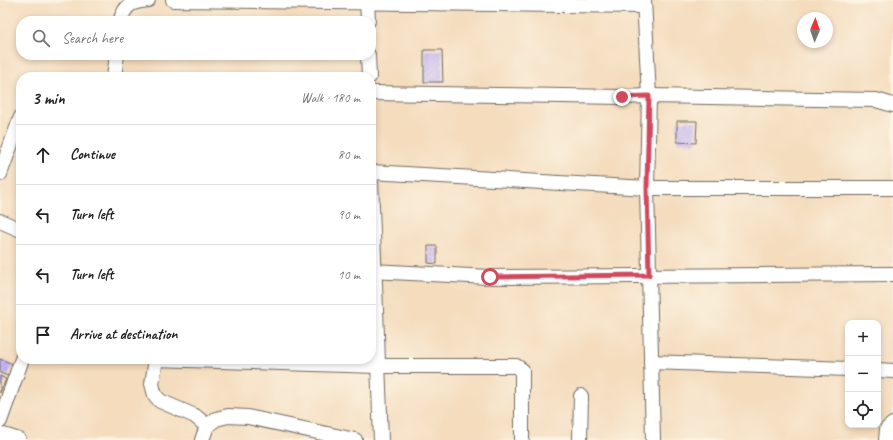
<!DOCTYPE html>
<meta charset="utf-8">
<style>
:root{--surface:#fff;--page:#f2f2f2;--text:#222;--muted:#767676;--line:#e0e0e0}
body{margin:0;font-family:Caveat,sans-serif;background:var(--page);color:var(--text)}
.controls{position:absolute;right:12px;bottom:12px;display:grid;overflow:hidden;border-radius:8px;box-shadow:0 2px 6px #0003}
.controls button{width:36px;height:36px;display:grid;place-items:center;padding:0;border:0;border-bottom:1px solid var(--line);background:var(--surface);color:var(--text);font:20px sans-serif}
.compass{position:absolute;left:797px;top:12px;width:36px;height:36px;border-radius:50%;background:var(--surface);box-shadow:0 2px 6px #0003;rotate:2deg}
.stop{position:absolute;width:12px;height:12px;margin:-9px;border:3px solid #d1495b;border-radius:50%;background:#fff}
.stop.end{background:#d1495b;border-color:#fff;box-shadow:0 1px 4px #0008}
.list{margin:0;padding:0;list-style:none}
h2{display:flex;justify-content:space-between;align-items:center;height:52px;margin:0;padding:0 16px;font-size:17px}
h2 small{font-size:13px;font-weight:400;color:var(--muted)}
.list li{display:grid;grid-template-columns:26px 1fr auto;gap:12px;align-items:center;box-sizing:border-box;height:60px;padding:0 16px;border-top:1px solid var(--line)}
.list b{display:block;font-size:15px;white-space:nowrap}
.list em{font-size:13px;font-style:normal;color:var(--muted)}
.icon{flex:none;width:22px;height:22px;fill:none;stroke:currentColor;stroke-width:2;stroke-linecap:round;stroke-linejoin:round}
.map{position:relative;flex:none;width:893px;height:440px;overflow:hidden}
.search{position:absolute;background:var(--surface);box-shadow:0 2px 6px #0003;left:16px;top:16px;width:360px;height:44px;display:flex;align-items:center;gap:10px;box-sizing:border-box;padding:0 14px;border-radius:16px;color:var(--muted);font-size:15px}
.panel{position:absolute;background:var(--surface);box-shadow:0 2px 6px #0003;left:16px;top:72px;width:360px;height:292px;border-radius:16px}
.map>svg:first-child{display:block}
.building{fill:url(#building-hatch)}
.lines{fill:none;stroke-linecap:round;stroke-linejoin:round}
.street-casing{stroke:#71695e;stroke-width:16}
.street{stroke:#fff;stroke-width:14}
.route{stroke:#d1495b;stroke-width:5}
</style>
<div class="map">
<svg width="893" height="440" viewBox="0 0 893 440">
<defs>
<pattern id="building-hatch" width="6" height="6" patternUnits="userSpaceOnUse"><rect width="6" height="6" fill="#c3b5f7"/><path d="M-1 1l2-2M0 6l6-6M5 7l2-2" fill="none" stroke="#9f93c8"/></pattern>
</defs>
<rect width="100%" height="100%" fill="#fcf5e5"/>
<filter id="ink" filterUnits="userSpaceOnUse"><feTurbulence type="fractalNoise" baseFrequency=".025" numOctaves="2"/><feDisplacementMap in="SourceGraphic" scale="8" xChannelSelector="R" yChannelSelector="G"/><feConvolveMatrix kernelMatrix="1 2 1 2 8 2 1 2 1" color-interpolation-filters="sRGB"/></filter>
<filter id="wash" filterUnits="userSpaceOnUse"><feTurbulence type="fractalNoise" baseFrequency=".012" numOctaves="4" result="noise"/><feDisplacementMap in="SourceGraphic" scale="16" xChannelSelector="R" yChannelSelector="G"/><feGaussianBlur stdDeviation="0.9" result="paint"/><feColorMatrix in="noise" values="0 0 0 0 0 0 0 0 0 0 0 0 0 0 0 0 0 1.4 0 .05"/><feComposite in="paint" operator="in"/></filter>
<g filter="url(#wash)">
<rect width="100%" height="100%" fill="#f4dcbd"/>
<g id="blocks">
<!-- building -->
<g class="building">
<path d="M424,50h18l1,32h-19z"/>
<path d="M677,121h20l-1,22 -19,-1z"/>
<path d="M428,246h9v18l-9,-1z"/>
<path d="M0,359l13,5 -5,12 -8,-3z"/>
<path d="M0,376l6,3 -6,14z"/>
</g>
</g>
</g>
<g filter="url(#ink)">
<use href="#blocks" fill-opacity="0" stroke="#71695e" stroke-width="1"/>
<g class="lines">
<!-- street casing -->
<g class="street-casing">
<g id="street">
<path d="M173,0l471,6"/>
<path d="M367,0l1,21"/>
<path d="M644,0l5,96 -2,92 6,252"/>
<path d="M120,21c6,-17 11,-19 28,-21"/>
<path d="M368,55l1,22"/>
<path d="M114,77l3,-22"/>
<path d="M371,93l251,4 27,-1 227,4 17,5"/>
<path d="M371,172l276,16h246"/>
<path d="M0,174l21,-57"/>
<path d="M371,180l10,260"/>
<path d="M0,221l21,9"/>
<path d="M371,271l119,6 403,-3"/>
<path d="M154,359l224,7h138l6,4v70"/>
<path d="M156,359l-4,25 3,11 5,6 35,15 12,10"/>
<path d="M651,362l197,7"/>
<path d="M878,370l15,1"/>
<path d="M0,421l22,-62"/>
<path d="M0,434l19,6"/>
<path d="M202,440l5,-14 9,-7 12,-3 20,1 107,23"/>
<path d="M580,440l1,-44"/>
<path d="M886,440l1,-11 6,-5"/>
</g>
</g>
<!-- street -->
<use href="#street" class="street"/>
</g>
</g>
<g class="lines" filter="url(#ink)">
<!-- route -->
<path class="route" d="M490,277l159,-2 -2,-87 2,-92 -27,1"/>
</g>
</svg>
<div class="controls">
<button>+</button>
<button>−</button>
<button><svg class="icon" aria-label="locate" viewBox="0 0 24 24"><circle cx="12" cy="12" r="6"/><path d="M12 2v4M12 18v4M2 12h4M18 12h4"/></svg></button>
</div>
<svg class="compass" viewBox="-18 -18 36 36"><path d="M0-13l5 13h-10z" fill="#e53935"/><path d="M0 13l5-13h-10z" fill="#767676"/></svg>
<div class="stop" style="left:490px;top:277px"></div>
<div class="stop end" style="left:622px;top:97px"></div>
<div class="search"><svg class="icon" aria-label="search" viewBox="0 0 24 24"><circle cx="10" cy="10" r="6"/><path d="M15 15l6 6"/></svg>Search here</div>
<section class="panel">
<h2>3 min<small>Walk · 180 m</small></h2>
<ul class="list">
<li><svg class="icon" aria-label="ahead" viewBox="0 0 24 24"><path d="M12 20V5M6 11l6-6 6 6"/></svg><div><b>Continue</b></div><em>80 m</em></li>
<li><svg class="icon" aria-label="left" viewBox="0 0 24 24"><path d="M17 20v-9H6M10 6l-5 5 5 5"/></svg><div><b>Turn left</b></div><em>90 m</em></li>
<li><svg class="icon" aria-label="left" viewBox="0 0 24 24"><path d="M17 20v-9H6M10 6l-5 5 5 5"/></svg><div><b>Turn left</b></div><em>10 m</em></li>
<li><svg class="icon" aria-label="arrive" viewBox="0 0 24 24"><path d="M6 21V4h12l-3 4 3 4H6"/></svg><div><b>Arrive at destination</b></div></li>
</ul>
</section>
</div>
